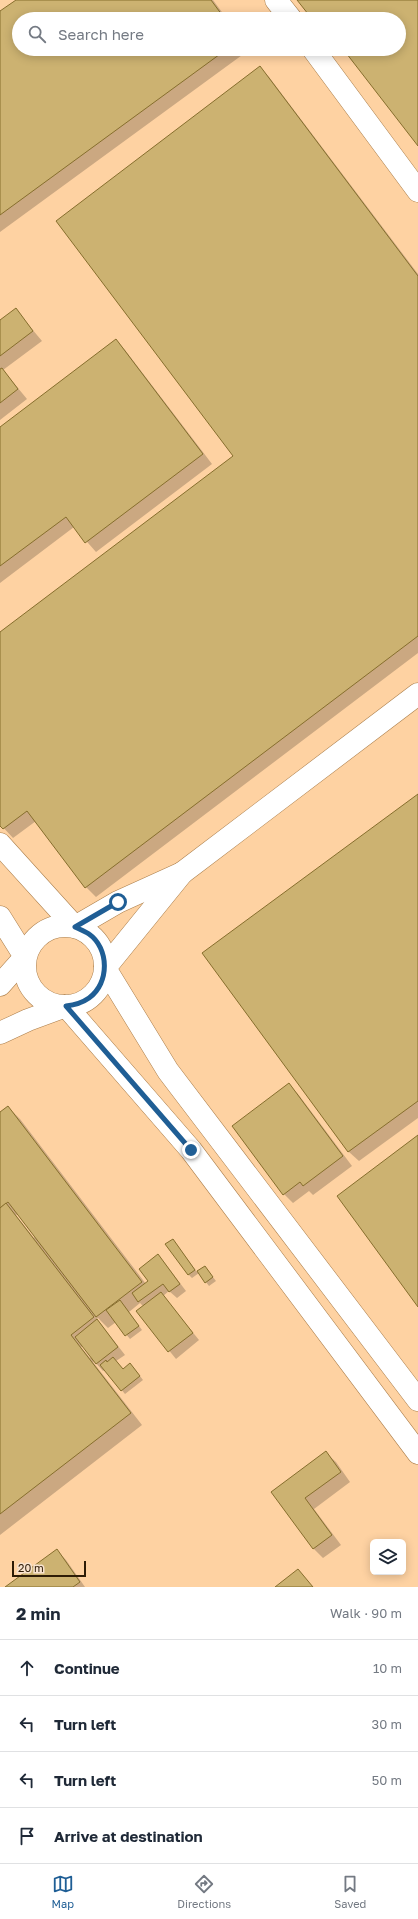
<!DOCTYPE html>
<meta charset="utf-8">
<style>
:root{--surface:#fff;--page:#f6f6f7;--text:#1f2937;--muted:#747a83;--line:#e0e1e3;--accent:#1f5e95}
body{margin:0;font-family:"Golos Text",sans-serif;background:var(--page);color:var(--text)}
.controls{position:absolute;right:12px;bottom:12px;display:grid;overflow:hidden;border-radius:6px;box-shadow:0 2px 10px #0003}
.controls button{width:36px;height:36px;display:grid;place-items:center;padding:0;border:0;border-bottom:1px solid var(--line);background:var(--surface);color:var(--text);font:20px sans-serif}
.scale{position:absolute;left:12px;bottom:10px;width:74px;box-sizing:border-box;padding-left:4px;border:2px solid #2e1c06;border-top:0;font-size:11px;line-height:14px;white-space:nowrap;color:#2e1c06;-webkit-text-stroke:3px #f8e3cf;paint-order:stroke}
.stop{position:absolute;width:12px;height:12px;margin:-9px;border:3px solid #1f5e95;border-radius:50%;background:#fff}
.stop.end{background:#1f5e95;border-color:#fff;box-shadow:0 1px 4px #0008}
.list{margin:0;padding:0;list-style:none}
h2{display:flex;justify-content:space-between;align-items:center;height:52px;margin:0;padding:0 16px;font-size:17px}
h2 small{font-size:13px;font-weight:400;color:var(--muted)}
.list li{display:grid;grid-template-columns:26px 1fr auto;gap:12px;align-items:center;box-sizing:border-box;height:56px;padding:0 16px;border-top:1px solid var(--line)}
.list b{display:block;font-size:15px;white-space:nowrap}
.list em{font-size:13px;font-style:normal;color:var(--muted)}
.icon{flex:none;width:22px;height:22px;fill:none;stroke:currentColor;stroke-width:2;stroke-linecap:round;stroke-linejoin:round}
.map{position:relative;flex:none;width:418px;height:1587px;overflow:hidden}
.search{position:absolute;background:var(--surface);box-shadow:0 2px 10px #0003;left:12px;right:12px;top:12px;height:44px;display:flex;align-items:center;gap:10px;box-sizing:border-box;padding:0 14px;border-radius:22px;color:var(--muted);font-size:15px}
.sheet{height:276px;background:var(--surface)}
nav{display:flex;justify-content:space-around;align-items:center;box-sizing:border-box;height:56px;border-top:1px solid var(--line);background:var(--surface);font-size:11px;color:var(--muted)}
nav a{display:grid;justify-items:center;gap:2px}
nav .on{color:var(--accent)}
.map>svg:first-child{display:block}
.built{fill:#fed2a2;fill-rule:evenodd}
.shadow{fill:#0003;fill-rule:evenodd}
.building{fill:#ccb271;stroke:#866e2d}
.lines{fill:none;stroke-linecap:round;stroke-linejoin:round}
.minor-casing{stroke:#ab7e4a;stroke-width:23}
.minor{stroke:#fff;stroke-width:22}
.route{stroke:#1f5e95;stroke-width:5}
</style>
<div class="map">
<svg width="418" height="1587" viewBox="0 0 418 1587">
<rect width="100%" height="100%" fill="#f8e3cf"/>
<!-- built -->
<path class="built" d="M0,0h418v1587h-418zM19,19h380v30h-380zM373,1542h30v30h-30z"/>
<!-- shadow -->
<g class="shadow">
<path d="M17,0h196l14,19h-208v30l230,1 -249,182v-219z"/>
<path d="M260,68l9,9 149,197v379l-322,244 -10,-10 -50,-66 -23,17 -13,-14v-191l235,-177z"/>
<path d="M16,310l26,31 -39,29 24,29 -27,21v-98z"/>
<path d="M116,340l9,10 87,114 -116,88 -22,-25 -74,56v-155z"/>
<path d="M418,796v322l-59,43 -10,-9 -145,-199z"/>
<path d="M289,1085l9,9 54,72 -39,29 -4,-4 -16,12 -9,-9z"/>
<path d="M8,1107l12,12 126,165 3,-3 9,-25 6,6 22,29 -9,7 -8,-7 -6,5 36,44 -23,19 -39,-48 6,-5 -3,-3 -11,9 13,18 -12,9 -14,-17 -8,6 -10,-10 -1,1 28,36 -9,6 7,9 11,-2 9,12 -18,14 -20,-24 -2,1 -9,-10 -1,1 49,63 -142,110v-422zM18,1214l17,22 -1,2 -18,-23zM83,1346l8,11 -1,1 -9,-11z"/>
<path d="M176,1244l21,28 8,-5 11,14 -7,5 -10,-13 -7,5 -3,-3z"/>
<path d="M326,1453l10,9 14,20 -36,27 27,36 -18,13 -9,-9 -42,-57z"/>
<path d="M57,1551l9,9 19,27h-79z"/>
</g>
<!-- building -->
<g class="building">
<path d="M16,0h195l14,19h-206v30h208l-227,166v-204z"/>
<path d="M297,0h121v146l-75,-97h56v-30h-87z"/>
<path d="M260,66l158,210v360l-333,252 -58,-77 -24,18 -3,-3v-194l233,-176 -177,-235z"/>
<path d="M16,308l17,23 -33,25v-36z"/>
<path d="M116,339l87,115 -118,89 -19,-26 -66,49v-139z"/>
<path d="M2,368l16,21 -18,14v-34z"/>
<path d="M418,794v307l-70,51 -146,-199z"/>
<path d="M289,1083l54,73 -40,30 -3,-4 -17,13 -51,-69z"/>
<path d="M8,1106l134,176 -46,35 -88,-115 -8,6v-96z"/>
<path d="M418,1135v172l-81,-111z"/>
<path d="M6,1203l88,114 -23,18 60,78 -131,101v-306z"/>
<path d="M173,1239l22,31 -7,5 -23,-31z"/>
<path d="M158,1254l22,30 -11,8 -6,-8 -25,18 -6,-9 16,-12 -9,-12z"/>
<path d="M205,1266l8,11 -8,6 -8,-12z"/>
<path d="M161,1292l32,41 -25,19 -32,-41z"/>
<path d="M120,1300l19,26 -14,10 -19,-26z"/>
<path d="M97,1319l21,28 -22,17 -21,-27z"/>
<path d="M113,1357l10,12 7,-6 10,13 -19,15 -21,-26 6,-5 1,2z"/>
<path d="M326,1451l15,21 -36,26 27,37 -19,14 -42,-57z"/>
<path d="M57,1549l23,33 -7,5h-68z"/>
<path d="M298,1569l15,18h-38z"/>
</g>
<g class="lines">
<!-- minor casing -->
<g class="minor-casing">
<g id="minor">
<path d="M276,0l15,19"/>
<path d="M313,49l105,142"/>
<path d="M0,844l75,83 43,-25 64,-29 236,-179"/>
<path d="M182,873l-77,95 63,103 250,329"/>
<path d="M0,917l25,40 -25,28"/>
<circle cx="65" cy="966" r="40"/>
<path d="M0,1033l28,-13 38,-14 125,144 227,303"/>
</g>
</g>
<!-- minor -->
<use href="#minor" class="minor"/>
</g>
<g class="lines">
<!-- route -->
<path class="route" d="M118,902l-43,25c4,2 10,4 14,7 20,14 21,49 0,64 -7,5 -14,7 -23,8l125,144"/>
</g>
</svg>
<div class="controls">
<button><svg class="icon" aria-label="layers" viewBox="0 0 24 24"><path d="M12 4l9 5-9 5-9-5zM3 14l9 5 9-5"/></svg></button>
</div>
<div class="scale">20 m</div>
<div class="stop" style="left:118px;top:902px"></div>
<div class="stop end" style="left:191px;top:1150px"></div>
<div class="search"><svg class="icon" aria-label="search" viewBox="0 0 24 24"><circle cx="10" cy="10" r="6"/><path d="M15 15l6 6"/></svg>Search here</div>
</div>
<section class="sheet">
<h2>2 min<small>Walk · 90 m</small></h2>
<ul class="list">
<li><svg class="icon" aria-label="ahead" viewBox="0 0 24 24"><path d="M12 20V5M6 11l6-6 6 6"/></svg><div><b>Continue</b></div><em>10 m</em></li>
<li><svg class="icon" aria-label="left" viewBox="0 0 24 24"><path d="M17 20v-9H6M10 6l-5 5 5 5"/></svg><div><b>Turn left</b></div><em>30 m</em></li>
<li><svg class="icon" aria-label="left" viewBox="0 0 24 24"><path d="M17 20v-9H6M10 6l-5 5 5 5"/></svg><div><b>Turn left</b></div><em>50 m</em></li>
<li><svg class="icon" aria-label="arrive" viewBox="0 0 24 24"><path d="M6 21V4h12l-3 4 3 4H6"/></svg><div><b>Arrive at destination</b></div></li>
</ul>
</section>
<nav>
<a class="on"><svg class="icon" aria-label="map" viewBox="0 0 24 24"><path d="M3 6l6-2 6 2 6-2v14l-6 2-6-2-6 2zM9 4v14M15 6v14"/></svg>Map</a>
<a><svg class="icon" aria-label="directions" viewBox="0 0 24 24"><path d="M12 3l9 9-9 9-9-9zM9 14v-3h6M13 9l2 2-2 2"/></svg>Directions</a>
<a><svg class="icon" aria-label="saved" viewBox="0 0 24 24"><path d="M7 4h10v16l-5-4-5 4z"/></svg>Saved</a>
</nav>
